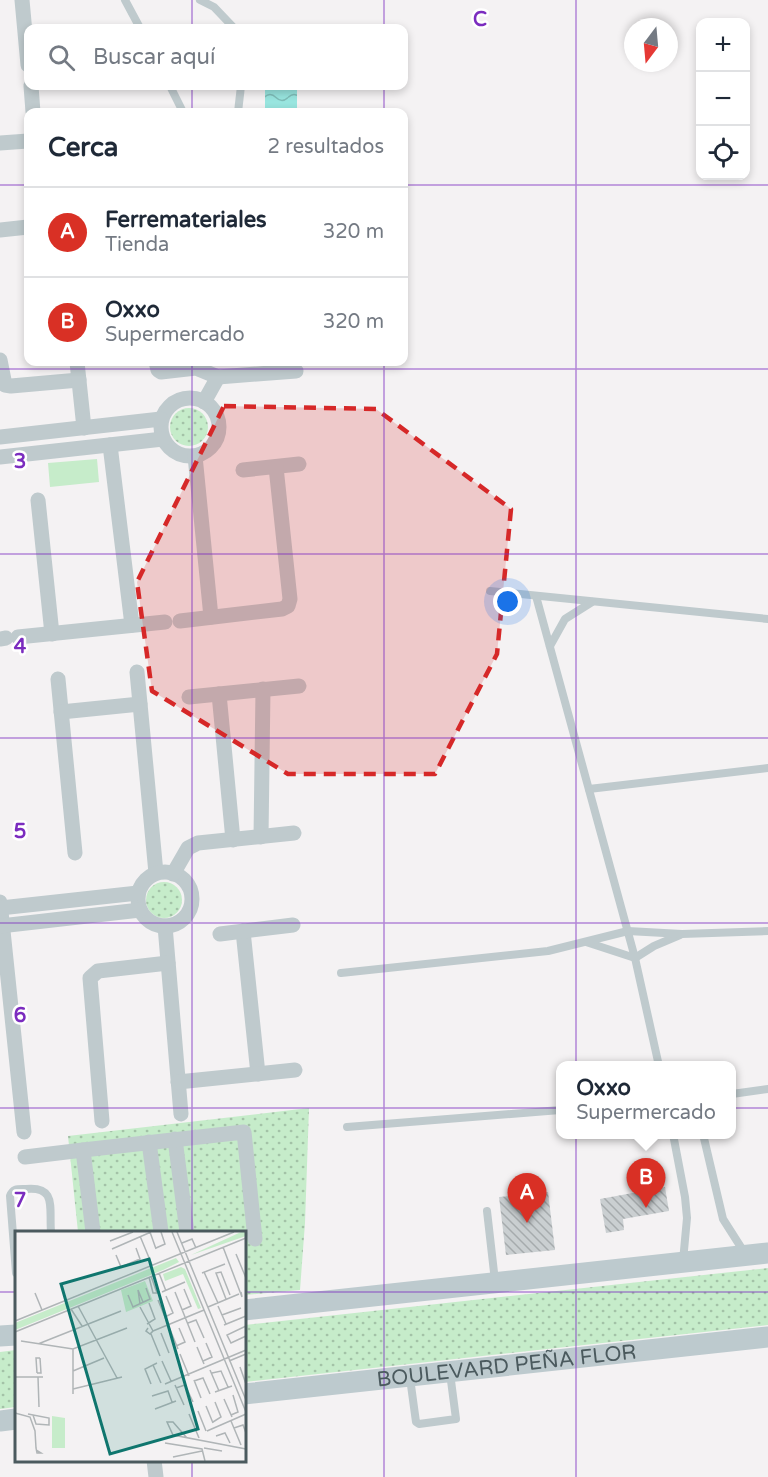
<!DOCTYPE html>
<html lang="es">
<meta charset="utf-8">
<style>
:root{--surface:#fff;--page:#f2f2f3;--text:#1f2937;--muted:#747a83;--line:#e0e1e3;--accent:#d93025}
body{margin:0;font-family:"Varela Round",sans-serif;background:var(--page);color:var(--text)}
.controls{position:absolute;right:18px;top:18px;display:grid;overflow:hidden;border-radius:12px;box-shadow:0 3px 9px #0003}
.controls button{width:54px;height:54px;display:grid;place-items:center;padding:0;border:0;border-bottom:2px solid var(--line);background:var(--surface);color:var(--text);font:30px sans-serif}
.compass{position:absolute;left:624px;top:18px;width:54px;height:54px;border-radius:50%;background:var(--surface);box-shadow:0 3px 9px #0003;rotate:196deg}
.you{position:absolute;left:508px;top:602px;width:21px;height:21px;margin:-15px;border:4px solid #fff;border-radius:50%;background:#1a73e8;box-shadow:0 0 0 9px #1a73e833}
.badge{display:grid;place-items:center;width:39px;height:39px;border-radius:50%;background:var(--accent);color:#fff;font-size:20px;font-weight:700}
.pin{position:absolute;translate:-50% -50px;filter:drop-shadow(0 2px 3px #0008)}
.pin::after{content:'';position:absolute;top:32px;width:21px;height:18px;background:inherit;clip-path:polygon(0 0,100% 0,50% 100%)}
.popup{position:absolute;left:556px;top:1061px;width:180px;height:78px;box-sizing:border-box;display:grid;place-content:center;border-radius:12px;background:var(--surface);filter:drop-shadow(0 2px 4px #0005);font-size:20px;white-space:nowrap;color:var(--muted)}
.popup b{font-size:22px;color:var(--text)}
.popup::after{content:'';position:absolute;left:50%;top:100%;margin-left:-12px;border:12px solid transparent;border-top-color:var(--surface)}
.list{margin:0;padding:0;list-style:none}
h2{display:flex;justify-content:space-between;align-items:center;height:78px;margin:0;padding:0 24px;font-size:26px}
h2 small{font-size:20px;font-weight:400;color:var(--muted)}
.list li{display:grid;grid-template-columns:39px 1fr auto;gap:18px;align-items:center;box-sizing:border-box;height:90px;padding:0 24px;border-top:2px solid var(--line)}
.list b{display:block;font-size:22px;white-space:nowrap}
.list p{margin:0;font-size:20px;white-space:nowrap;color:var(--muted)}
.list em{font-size:20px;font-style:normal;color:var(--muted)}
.icon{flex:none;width:33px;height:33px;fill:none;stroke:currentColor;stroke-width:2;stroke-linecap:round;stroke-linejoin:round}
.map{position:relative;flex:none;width:768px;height:1477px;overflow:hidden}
.search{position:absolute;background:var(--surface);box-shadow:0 3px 9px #0003;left:24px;top:24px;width:384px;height:66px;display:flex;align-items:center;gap:15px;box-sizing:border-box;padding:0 21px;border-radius:12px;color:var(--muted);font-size:22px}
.panel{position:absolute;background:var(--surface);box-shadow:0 3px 9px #0003;left:24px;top:108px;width:384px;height:258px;border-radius:12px}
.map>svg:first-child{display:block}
.grass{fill:url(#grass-dots)}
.pitch{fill:#c6ecca}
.water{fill:url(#water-waves)}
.building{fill:url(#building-back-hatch)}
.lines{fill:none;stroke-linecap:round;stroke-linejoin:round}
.service{stroke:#bfcacd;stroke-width:8}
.minor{stroke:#bfcacd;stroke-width:15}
.secondary{stroke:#bdcace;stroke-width:21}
.marked{fill:#d62828;fill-opacity:0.2;stroke:#d62828;stroke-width:4.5;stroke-dasharray:12 8;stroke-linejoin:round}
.grid{fill:none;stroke:#7b2cbf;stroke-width:1.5;stroke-opacity:0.55}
.labels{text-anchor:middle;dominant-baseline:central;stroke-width:5;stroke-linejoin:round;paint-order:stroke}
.street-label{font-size:21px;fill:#4b5a5e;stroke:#fff}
.inset-road{fill:none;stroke:#b0b5b7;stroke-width:1.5}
.view{fill:#0f766e;fill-opacity:0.15;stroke:#0f766e;stroke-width:3}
.inset-edge{fill:none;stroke:#4b5a5e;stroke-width:3}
.grid-label{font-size:20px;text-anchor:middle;font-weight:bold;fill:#7b2cbf;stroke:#fff;stroke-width:5;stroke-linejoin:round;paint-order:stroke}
</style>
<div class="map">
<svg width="768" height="1477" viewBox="0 0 768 1477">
<defs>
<pattern id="grass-dots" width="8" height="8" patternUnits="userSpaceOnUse" patternTransform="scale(1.5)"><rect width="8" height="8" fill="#c6ecca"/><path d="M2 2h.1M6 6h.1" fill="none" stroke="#a3c2a7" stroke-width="1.8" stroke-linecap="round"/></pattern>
<pattern id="water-waves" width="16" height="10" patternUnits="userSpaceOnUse" patternTransform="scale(1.5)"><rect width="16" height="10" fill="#98e5df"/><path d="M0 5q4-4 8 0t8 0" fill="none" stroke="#7ebdb8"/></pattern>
<pattern id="building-back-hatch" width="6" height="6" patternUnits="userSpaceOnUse" patternTransform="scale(1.5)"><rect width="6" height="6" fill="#cacfd1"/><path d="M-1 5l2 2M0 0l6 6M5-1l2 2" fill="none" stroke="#a6abad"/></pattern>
</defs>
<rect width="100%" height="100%" fill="#f4f2f3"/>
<!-- grass -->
<g class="grass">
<circle cx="189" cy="427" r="19"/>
<circle cx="164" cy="900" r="18"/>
<path d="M309,1108l-4,115 -5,67 -55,5 -1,-63h-166l-10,-96z"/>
<path d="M768,1268v57l-523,57v-57z"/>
<path d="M16,1350v57l-16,2v-57z"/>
</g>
<!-- pitch -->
<path class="pitch" d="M97,459l2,23 -49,5 -2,-24z"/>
<!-- water -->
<rect class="water" x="265" y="86" width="32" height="26"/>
<!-- building -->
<g class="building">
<path d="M665,1187l4,24 -46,8 1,11 -18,3 -6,-34z"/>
<path d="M548,1192l7,58 -49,5 -7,-58z"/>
</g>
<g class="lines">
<!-- service -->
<g class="service">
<path d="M125,0l15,28"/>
<path d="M200,0l14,7 20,21"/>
<path d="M170,86l13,26"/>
<path d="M238,112l3,-26"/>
<path d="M490,591l278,28"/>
<path d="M536,596l99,362 24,108"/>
<path d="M550,646l15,-27 27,-17"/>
<path d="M589,789l179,-21"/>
<path d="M586,942l49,16 19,-12 26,-11"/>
<path d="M341,973l207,-22 80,-20 54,3 86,-3"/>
<path d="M732,1094l36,-5"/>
<path d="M347,1127l213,-17"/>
<path d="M673,1134l12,63 2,21 -4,43"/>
<path d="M703,1134l20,85 21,33"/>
<path d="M487,1211l8,70"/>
<path d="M16,1273l-6,-77c3,-8 8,-7 16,-7 31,-3 23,19 25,43"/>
<path d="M410,1378l6,44 3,2 37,-5 -6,-46"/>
</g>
<!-- minor -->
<g class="minor">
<path d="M22,0l6,65"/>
<path d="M31,86l2,26"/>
<path d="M0,143l28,-2"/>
<path d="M0,230l28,-3"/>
<path d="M0,360l5,25 6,1 68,-6"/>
<path d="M77,362l7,66"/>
<path d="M156,362l2,8 3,2 35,-4 22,9 78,-6"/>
<circle cx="190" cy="427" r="29"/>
<path d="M204,402l14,-25"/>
<path d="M0,437l161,-18"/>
<path d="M110,445l22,180"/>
<path d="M195,456l16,161"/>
<path d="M0,457l163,-18"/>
<path d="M243,470l56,-6"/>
<path d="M38,500l14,134"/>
<path d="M180,621l102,-12 6,-3 2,-7 -14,-132"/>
<path d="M18,637l147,-15"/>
<path d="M0,639l6,-1"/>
<path d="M137,672l19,201"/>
<path d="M58,679l17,174"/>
<path d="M219,694l14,146"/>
<path d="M189,697l110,-11"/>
<path d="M61,712l79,-8"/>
<path d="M261,837l2,-148"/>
<circle cx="165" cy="899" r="27"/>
<path d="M173,874l15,-26 10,-5 96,-10"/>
<path d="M0,902l24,230"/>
<path d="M0,908l138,-15"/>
<path d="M0,926l140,-16"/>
<path d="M165,926l16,188"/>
<path d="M243,931l15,143"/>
<path d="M220,934l73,-9"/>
<path d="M178,1082l117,-12"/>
<path d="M102,1121l-12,-143 8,-7 70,-8"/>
<path d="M175,1139l12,93"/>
<path d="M149,1142l12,90"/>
<path d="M25,1157l58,-7"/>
<path d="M93,1232l-10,-82 161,-18 11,107"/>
<path d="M154,1460l2,17"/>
</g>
<!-- secondary -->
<g class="secondary">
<path d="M244,1310l524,-57"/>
<path d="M0,1336l16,-1"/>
<path id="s1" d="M244,1394l524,-57"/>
<path d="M0,1421l16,-2"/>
</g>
</g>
<!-- marked area -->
<path class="marked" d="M224,406l152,3 135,100 -14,145 -62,120h-147l-136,-83 -15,-109z"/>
<!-- grid -->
<path class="grid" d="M192,0v28M384,0v28M576,0v1477M192,86v26M384,86v26M0,185h28M404,185h364M192,362v870M384,362v1115M0,369h768M0,554h768M0,738h768M0,923h768M0,1108h768M0,1292h16M244,1292h524M192,1460v17"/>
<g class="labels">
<!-- street labels -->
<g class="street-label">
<text stroke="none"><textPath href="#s1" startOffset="264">BOULEVARD PEÑA FLOR</textPath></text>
</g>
</g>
<!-- overview -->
<g transform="translate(15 1231)">
<rect width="231" height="231" fill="#f4f2f3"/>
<path d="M226,1h5v4l-55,19zM161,27l3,4 -16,8 -148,60v-7zM130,50l8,20 -27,11 -5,-22zM37,185l13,2v30h-13z" fill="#c6ecca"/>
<path d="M166,36l4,2 16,39 -3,1 -15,-35 -18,7 -2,-7z" fill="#c6ecca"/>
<path class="inset-road" d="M135,1l6,17M157,1l74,180M162,1l69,168M125,5l12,29M95,10l23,-9M167,12l10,-4 4,9M208,16l19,50 -1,-5M141,17l9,-4 -4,-12M97,18l39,-17M221,23l10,24M101,24l5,12 19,-8 -4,-11M189,41l14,31M144,42l7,18M187,42l23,-9M134,46l4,16h4l-6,-17M147,61l23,-10M160,61l20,50M20,62l7,17M113,64l5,12 17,-8 -4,-11M211,68l-10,-26 5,-1 9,23M143,69l20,49M125,73l-2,-14 5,12M63,75l39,72M203,75l8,18M125,76l13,24 -3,3 -4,-3 2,-3M193,76l31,-13M56,78l11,17M167,79l9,-4 -7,-17M207,84l19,-7M150,86l8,-4 -7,-17M0,90l219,-89M173,92l8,-3 8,18M132,93l8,-5 -6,-16M209,94l22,-9M231,95l-19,9 4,8 15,-7M138,100l51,-21M0,101l231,-94M146,102l8,20M136,103l9,22M6,110l52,8 54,-21M23,113l83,-33M161,115l9,-4 -6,-14M182,116l7,17M165,123l9,22M147,130l9,20M188,130l9,-4 -6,-14M214,130l17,-7M138,134l8,18M225,136l6,17M195,139l9,21M58,140l31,-13M22,142h4l-1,-15M22,142l-1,-15h4M197,142l9,-2 7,16M0,146h28M23,146l1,30M179,149l7,18M179,150l9,-3 7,16M136,153l-6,-15 12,-6M150,153l81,-34M160,154l9,20M161,157l9,-3 8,17M58,158l49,-12M200,161l17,-6M58,163v-45M137,165l16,-5 4,11M209,168l8,18M191,175l7,17M140,178l21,-8M183,180l8,20M0,182l15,4 5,14 1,17 1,5h4l-5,-3M13,183l21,4v7l-13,-1 -3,-9M174,183l10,24M216,184l7,-3 -5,-17M216,190l10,24M198,191l8,-5 -6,-15M219,197l9,-3 3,8M192,200l39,-17M201,205l9,-3 5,10M172,207l-14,-16h-6l6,13 73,14M150,212l37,6 3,12M189,217l18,3M158,226l29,-6"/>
<path class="view" d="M134,28l49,170 -88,25 -49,-170z"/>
<rect width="231" height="231" class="inset-edge"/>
</g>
<g class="grid-label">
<text x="480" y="26">C</text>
<text x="20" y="468">3</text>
<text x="20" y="653">4</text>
<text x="20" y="838">5</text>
<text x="20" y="1022">6</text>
<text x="20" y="1207">7</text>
</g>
</svg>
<div class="controls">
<button>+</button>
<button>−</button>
<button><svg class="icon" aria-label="locate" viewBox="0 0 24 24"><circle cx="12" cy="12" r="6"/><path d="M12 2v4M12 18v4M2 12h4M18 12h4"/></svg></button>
</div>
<svg class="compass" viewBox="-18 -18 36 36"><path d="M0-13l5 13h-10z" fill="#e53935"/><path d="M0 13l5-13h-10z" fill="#747a83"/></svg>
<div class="you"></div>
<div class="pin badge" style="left:527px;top:1223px">A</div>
<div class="pin badge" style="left:646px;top:1208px">B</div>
<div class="popup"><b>Oxxo</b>Supermercado</div>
<div class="search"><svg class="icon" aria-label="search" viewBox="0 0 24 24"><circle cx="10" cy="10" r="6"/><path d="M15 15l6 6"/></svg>Buscar aquí</div>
<section class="panel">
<h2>Cerca<small>2 resultados</small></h2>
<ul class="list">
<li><span class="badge">A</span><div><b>Ferremateriales</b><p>Tienda</p></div><em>320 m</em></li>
<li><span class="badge">B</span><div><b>Oxxo</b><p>Supermercado</p></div><em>320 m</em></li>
</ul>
</section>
</div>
